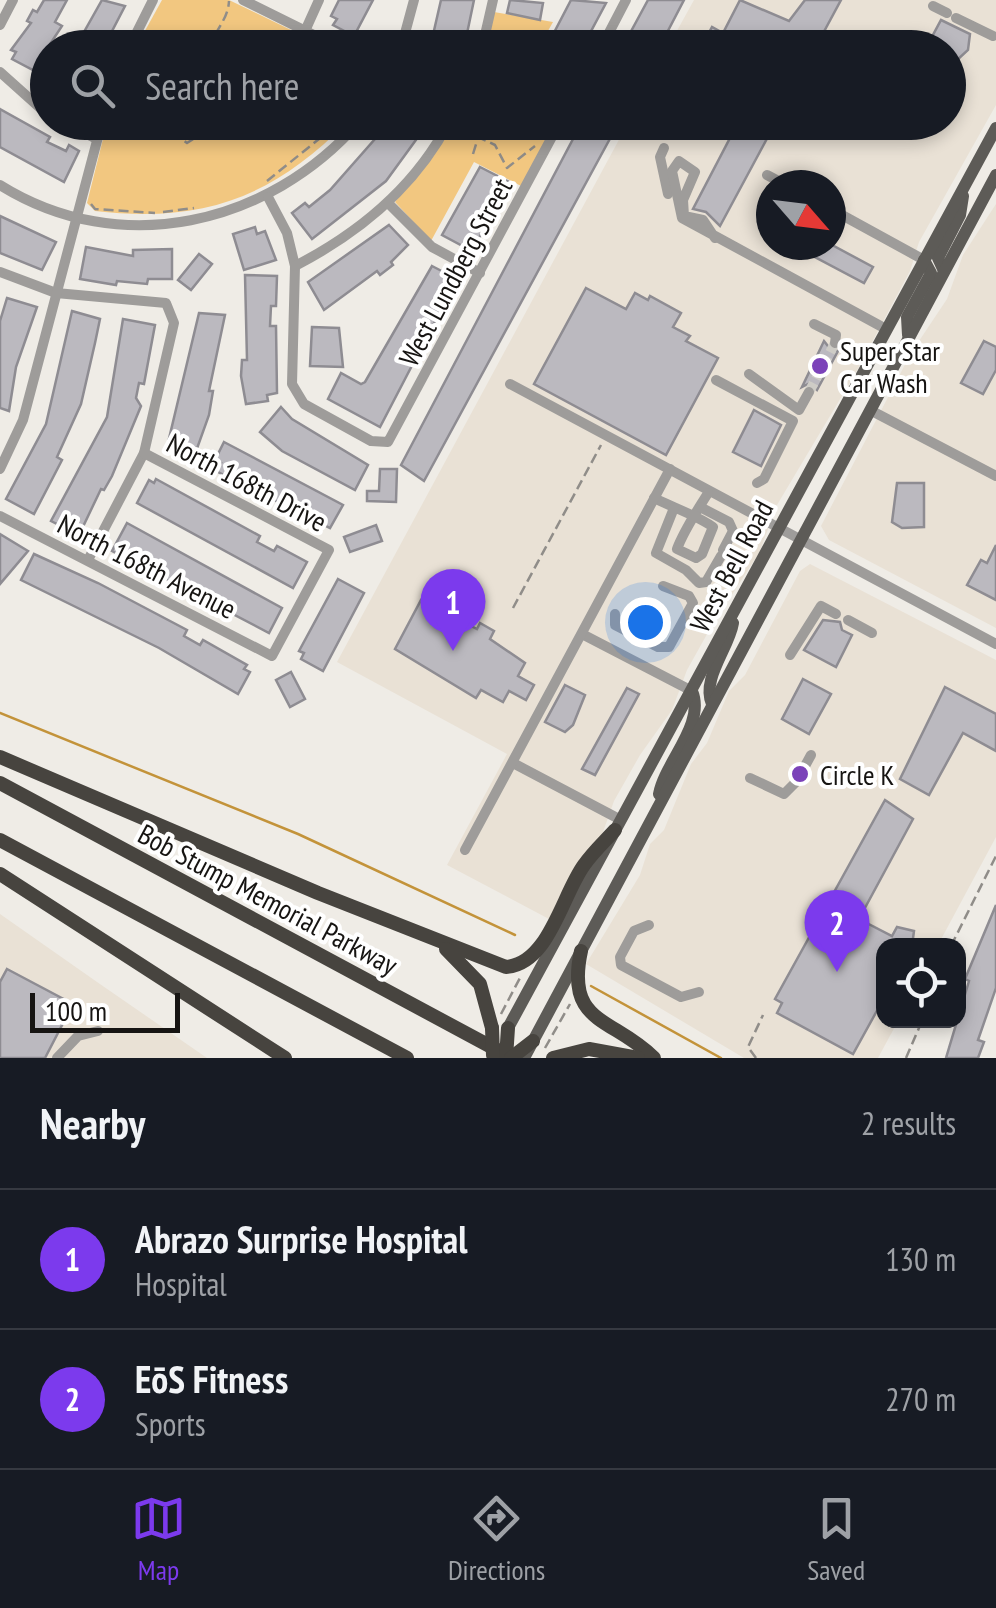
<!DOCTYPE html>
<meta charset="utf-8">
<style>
:root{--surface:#171b24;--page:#242831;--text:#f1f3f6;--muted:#9ea1a6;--line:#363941;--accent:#7c3aed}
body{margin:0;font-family:"PT Sans Narrow",sans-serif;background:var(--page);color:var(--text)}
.controls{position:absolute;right:30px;bottom:30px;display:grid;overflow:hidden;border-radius:20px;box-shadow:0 5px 15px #0003}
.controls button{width:90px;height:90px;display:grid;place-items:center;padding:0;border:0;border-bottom:2px solid var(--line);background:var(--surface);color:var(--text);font:50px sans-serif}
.compass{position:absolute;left:756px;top:170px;width:90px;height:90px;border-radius:50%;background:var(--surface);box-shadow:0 5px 15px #0003;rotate:118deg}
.scale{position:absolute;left:30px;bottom:25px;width:150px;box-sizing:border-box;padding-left:10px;border:5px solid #161412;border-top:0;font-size:28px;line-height:35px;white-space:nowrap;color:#161412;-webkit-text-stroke:8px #fff;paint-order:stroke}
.you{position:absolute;left:645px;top:622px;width:35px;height:35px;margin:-25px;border:8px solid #fff;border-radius:50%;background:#1a73e8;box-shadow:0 0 0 15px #1a73e833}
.badge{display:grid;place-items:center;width:65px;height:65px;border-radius:50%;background:var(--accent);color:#fff;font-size:32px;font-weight:700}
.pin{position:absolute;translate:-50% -82px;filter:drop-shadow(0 2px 5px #0008)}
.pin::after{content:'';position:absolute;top:52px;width:35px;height:30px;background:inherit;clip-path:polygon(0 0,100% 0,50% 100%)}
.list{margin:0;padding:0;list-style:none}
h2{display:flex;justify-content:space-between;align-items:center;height:130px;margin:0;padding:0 40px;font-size:42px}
h2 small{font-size:32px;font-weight:400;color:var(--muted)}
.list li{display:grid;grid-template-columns:65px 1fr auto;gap:30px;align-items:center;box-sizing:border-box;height:140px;padding:0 40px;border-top:2px solid var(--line)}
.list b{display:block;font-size:38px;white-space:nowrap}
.list p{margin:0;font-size:32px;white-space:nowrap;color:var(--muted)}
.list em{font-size:32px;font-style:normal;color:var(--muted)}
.icon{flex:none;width:55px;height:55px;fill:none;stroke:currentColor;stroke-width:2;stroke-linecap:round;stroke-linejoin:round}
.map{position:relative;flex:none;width:996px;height:1058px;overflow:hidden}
.search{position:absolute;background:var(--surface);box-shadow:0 5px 15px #0003;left:30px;right:30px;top:30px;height:110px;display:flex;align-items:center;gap:25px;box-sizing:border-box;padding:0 35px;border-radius:55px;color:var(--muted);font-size:38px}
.sheet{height:410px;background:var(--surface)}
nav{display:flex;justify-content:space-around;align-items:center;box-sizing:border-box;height:140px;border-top:2px solid var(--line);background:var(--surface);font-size:28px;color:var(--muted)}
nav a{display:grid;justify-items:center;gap:5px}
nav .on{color:var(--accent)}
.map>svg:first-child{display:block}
.built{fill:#e9e1d5;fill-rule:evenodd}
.green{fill:#f2c780}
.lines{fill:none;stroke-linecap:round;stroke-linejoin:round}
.stream{stroke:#c3933a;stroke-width:2.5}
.building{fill:#bbb9bf;stroke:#8e8c92;stroke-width:2.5}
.minor-tunnel{stroke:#ceccc6;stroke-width:10;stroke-dasharray:10 5;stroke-linecap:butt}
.path{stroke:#908d89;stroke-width:2.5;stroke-dasharray:10 5;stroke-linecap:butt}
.minor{stroke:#9e9c9a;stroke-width:10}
.major{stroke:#5d5b57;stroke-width:12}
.highway{stroke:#47443f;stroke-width:14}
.highway-bridge{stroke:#47443f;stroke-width:14}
.poi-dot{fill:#7b42b9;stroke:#fff;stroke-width:4}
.labels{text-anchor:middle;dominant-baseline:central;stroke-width:8;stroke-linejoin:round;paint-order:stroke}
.street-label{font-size:28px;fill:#161412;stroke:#fff}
.poi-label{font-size:28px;fill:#161412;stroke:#fff;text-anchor:start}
</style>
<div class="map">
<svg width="996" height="1058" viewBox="0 0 996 1058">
<rect width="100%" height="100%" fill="#efece6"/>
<!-- built -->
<g class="built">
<path d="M694,0h302v105l-77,137 -9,29 -55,103 -78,131 -18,48 -48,74 -24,43 -15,40 -32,45 -26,46 -11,31 -54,87 -102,-54 60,-111 -170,-92 291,-539 320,-1v-74l-280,-1zM771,185h60v60h-60z"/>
<path d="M996,204v424l-167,-88 -8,-14 90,-173 36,-54 16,-44z"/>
<path d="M810,564l186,96v177l-58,108 -54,1v75h14l-20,37h-134l-158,-94 54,-89 10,-31 14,-14 27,-66 16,-21 22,-52 16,-16 55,-104z"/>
<path d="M0,914l97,68 110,76h-207z"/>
</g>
<!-- green -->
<g class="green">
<path d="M162,0h67l97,47h-190z"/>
<path d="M494,12l59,10 -14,25 -54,1z"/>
<path d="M107,123v-1l239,1c-75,76 -145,100 -251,88l-8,-8z"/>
<path d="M453,123h105l-35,64 -49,-25 -43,79 -36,-39z"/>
</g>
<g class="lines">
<!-- stream -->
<g class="stream">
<path d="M0,713l298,121 217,101"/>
<path d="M591,986l130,72"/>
</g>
</g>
<!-- building -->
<g class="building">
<path d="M44,0h23l-12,22 7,4 -29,44 -21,-11 4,-7 -5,-2 20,-27 -4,-2 6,-11 4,2z"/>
<path d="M102,0l23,6 -15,29 5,3 -5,10h-35z"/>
<path d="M339,0h34l-19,36 -21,-11 4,-6 -6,-3z"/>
<path d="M441,0h33l-10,48h-34z"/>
<path d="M510,0l33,3 -3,17 -33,-7z"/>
<path d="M571,0l35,3 -24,45h-36z"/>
<path d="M648,0h36l-25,48h-37z"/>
<path d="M740,0l49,21 16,-21h36l-21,39 15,9h-134l11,-21 11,6z"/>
<path d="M941,20l29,14 -2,16 -12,11 -8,-3v-10h-22z"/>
<path d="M0,109l50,28 -3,5 19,9 3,-6 10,6 -15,31 -64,-35z"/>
<path d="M390,122h39l-43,59 -74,58 -20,-26 13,-10 4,4 21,-17z"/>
<path d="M582,122h37l-195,359 -23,-16z"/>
<path d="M712,122h70l-7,14 -5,-3 -50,93 -14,-14 -13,-3 38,-73z"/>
<path d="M480,167l29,15 -37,69 -30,-16z"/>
<path d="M0,216l56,26 -14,28 -42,-17z"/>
<path d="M389,225l19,20 -17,17 2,3 -13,10 -3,-4 -53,39 -16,-28z"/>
<path d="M255,227l2,7 8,-3 11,29 -32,10 -11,-36z"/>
<path d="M792,245h40l41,22 -9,16z"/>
<path d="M86,247l47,9v-6l39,-1v30h-24l-1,5 -30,-3 -1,4 -36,-6z"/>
<path d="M199,254l13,10 -21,26 -13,-10z"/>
<path d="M432,266l25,13 -77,148 -52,-28 13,-26 20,11 4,-2z"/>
<path d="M245,275l32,1 -1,30h-5l-1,20h6l1,67 -10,2 1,6 -22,3 -5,-28 1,-16h5z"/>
<path d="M586,288l40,21 9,-16 13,7 2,-4 31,17 -8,14 17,9 -4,5 32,17 -52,97 -132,-71z"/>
<path d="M7,298l30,9 -21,60 -7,44 -9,-3v-87z"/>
<path d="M72,311l28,8 -5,24 -14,61 -24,53 5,3 -28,54 -28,-15 40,-75z"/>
<path d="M199,313l26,2 -16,76h4l-4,24 -15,42 -27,-10z"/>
<path d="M123,319l32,6 -11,59 -5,-1 -3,15 5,8 -29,70 -8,14 -3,-1 -22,46 -28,-14 56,-104z"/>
<path d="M312,327l27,1 4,39 -33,-1z"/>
<path d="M824,341l7,9 7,1 -21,39 -7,-7 -8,4z"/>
<path d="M984,341l12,6v23l-13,24 -22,-11z"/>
<path d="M281,407l11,12 76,46 -13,25 -73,-39 -22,-19z"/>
<path d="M754,410l27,15 -20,41 -28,-14z"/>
<path d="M224,442l119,63 -13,23 -114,-57 5,-8 -6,-3z"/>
<path d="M380,469h17l-1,33 -29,-1v-10h12z"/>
<path d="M156,479l104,57 -3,6 17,9 3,-5 30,16 -14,26 -156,-85 12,-23 5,3z"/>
<path d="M897,483h27v44l-22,1 -10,-6z"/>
<path d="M127,523l155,85 -13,25 -157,-82z"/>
<path d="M376,525l6,16 -32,11 -6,-15z"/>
<path d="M0,534l28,17 -28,33z"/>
<path d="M996,545v55l-29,-15 14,-25 6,3z"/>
<path d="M34,554l64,29 89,47 -3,6 16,9 3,-5 44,25 -3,4 6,3 -12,22 -79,-46 -138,-68z"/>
<path d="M338,579l26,14 -41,78 -22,-12 3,-6 -5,-2z"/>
<path d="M421,600l56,29 3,-6 14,8 -4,8 35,24 -7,13 16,9 -8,15 -17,-9 -6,11 -22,-12 -5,8 -81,-49z"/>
<path d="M823,620l17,2 2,8 10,5 -16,32 -32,-17z"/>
<path d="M291,672l14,27 -15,8 -14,-27z"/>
<path d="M803,679l28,15 -22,40 -27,-15z"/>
<path d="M565,685l20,10 -12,30 -8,7 -20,-10z"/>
<path d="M945,687l51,27v37l-33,-18 -34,62 -29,-16z"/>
<path d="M627,688l12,6 -44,81 -13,-6z"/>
<path d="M885,800l28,19 -54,100 33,17 5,-9 17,4 -2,15h-28v52l-31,56 -76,-41 5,-10 -7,-4z"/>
<path d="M996,905v83l-18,52 6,2 -6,16h-32l23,-77 -4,-2z"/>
<path d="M7,969l66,35 -28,54h-45v-76z"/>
</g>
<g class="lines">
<!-- minor-tunnel -->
<path class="minor-tunnel" d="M809,392l26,-49"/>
<!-- path -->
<g class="path">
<path d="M211,48c3,-19 17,-27 18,-47"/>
<path d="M125,122l15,14 20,-13 27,20 8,-5v-16"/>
<path d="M471,122l7,15 17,8 12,23 28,-22"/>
<path d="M473,154l5,-16"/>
<path d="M267,181l73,-59"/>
<path d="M91,204l4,5 60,4"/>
<path d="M163,212l31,-4"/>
<path d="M513,608l88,-163"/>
<path d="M951,946l45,-90"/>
<path d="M501,1014l20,-38"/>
<path d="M545,1048l25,-44"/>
<path d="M756,1058l-8,-11 15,-32"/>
<path d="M906,1058l16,-37"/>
</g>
<!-- minor -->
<g class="minor">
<path d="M243,0l97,48"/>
<path d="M933,6l14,7"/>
<path d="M956,18l37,18"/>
<path d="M0,25l13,-25"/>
<path d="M305,31l14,-31"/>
<path d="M129,48l24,-48"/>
<path d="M401,48l13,-48"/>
<path d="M482,48l11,-48"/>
<path d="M601,48l25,-48"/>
<path d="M0,72l48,43"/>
<path d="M62,122l35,17"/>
<path d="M664,148l-4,9 8,37"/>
<path d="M767,175l19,10"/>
<path d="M0,185c120,75 269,40 359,-63"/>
<path d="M268,197l19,36 8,33 -3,118 12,20 67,37 17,1 172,-320"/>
<path d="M388,203l44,44 48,26"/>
<path d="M831,209l93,51"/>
<path d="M715,238l-12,-18 -19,-4 -1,-16 12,-28 -16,-11 -7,10 10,47 204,111"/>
<path d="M295,266c64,-33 120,-79 154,-144"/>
<path d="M0,272l56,21 110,10 8,20 -30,130 -56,107"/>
<path d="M814,324l22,11 -1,8"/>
<path d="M749,374l50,36 10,-18"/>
<path d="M716,380l77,41 -29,58 -7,4"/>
<path d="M510,384l486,260"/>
<path d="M870,410l126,66"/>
<path d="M0,469l23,-49 79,-298"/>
<path d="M654,498c20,10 42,17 59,29l-11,27 -6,4 -19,-9c7,-19 20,-38 31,-56"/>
<path d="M700,507l29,15 4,9 -10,19"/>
<path d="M674,508l-18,45 30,17 13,13 7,-1 15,-26"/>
<path d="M0,516l272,140 57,-106 -185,-97"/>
<path d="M615,614v11l43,22h11l24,-44 -4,-7 -26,-10"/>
<path d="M848,620l24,13"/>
<path d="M582,634l110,57"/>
<path d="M790,655l31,-49 15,8"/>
<path d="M513,763l108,57"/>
<path d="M805,766l6,-11"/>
<path d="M750,778l34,16 12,-12"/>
<path d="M465,850l205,-381"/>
<path d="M649,925l-15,6 -14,26 1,8 60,32 18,-5"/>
<path d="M57,1058l21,-22 20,-5"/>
</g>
<!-- major -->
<g class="major">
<path d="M944,271l-6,-13 22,-43 3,-19"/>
<path d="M908,335l-1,-18 24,-44 -7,-13"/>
<path d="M712,704c-11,-25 17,-56 21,-81"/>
<path d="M659,794c6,-32 47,-70 33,-103"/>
<path d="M508,1028l488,-900"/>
<path d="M524,1058l472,-883"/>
</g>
<!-- highway -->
<g class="highway">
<path d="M0,757l318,136 188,74c43,-3 56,-72 78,-102 9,-13 21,-24 31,-35"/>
<path d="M0,783l499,268"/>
<path d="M0,840l407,218"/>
<path d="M0,874l285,184"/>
<path d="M446,949l34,35 12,44"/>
<path d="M581,951c-16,74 32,66 73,107"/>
<path d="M553,1058l36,-9 49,9"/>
</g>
<!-- highway-bridge -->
<g class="highway-bridge">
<path d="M492,1028l1,27"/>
<path d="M506,1058l2,-30"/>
<path d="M511,1058l22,-17"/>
</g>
</g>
<!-- markers -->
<g class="poi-dot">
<circle cx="820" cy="366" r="10"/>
<circle cx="800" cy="774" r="10"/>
</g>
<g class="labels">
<!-- street labels -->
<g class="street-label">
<text transform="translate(455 272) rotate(-62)">West Lundberg Street</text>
<text transform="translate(247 482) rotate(28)">North 168th Drive</text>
<text transform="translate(147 566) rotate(27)">North 168th Avenue</text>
<text transform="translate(731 566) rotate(-62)">West Bell Road</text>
<text transform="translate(268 899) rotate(28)">Bob Stump Memorial Parkway</text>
</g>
<!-- poi labels -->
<g class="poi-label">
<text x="840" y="350">Super Star<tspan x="840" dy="32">Car Wash</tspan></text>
<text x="820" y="774">Circle K</text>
</g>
</g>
</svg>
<div class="controls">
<button><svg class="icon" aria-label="locate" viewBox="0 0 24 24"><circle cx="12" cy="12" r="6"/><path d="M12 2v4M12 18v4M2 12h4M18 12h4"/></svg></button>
</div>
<svg class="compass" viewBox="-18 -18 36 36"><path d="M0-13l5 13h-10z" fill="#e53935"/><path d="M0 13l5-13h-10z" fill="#9ea1a6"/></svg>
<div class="scale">100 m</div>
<div class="you"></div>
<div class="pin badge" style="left:453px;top:651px">1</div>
<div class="pin badge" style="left:837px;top:972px">2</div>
<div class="search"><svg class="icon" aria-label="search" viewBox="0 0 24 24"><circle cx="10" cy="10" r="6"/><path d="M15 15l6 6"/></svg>Search here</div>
</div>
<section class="sheet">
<h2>Nearby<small>2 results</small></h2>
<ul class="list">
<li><span class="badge">1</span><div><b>Abrazo Surprise Hospital</b><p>Hospital</p></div><em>130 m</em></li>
<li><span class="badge">2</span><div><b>EōS Fitness</b><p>Sports</p></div><em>270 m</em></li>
</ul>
</section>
<nav>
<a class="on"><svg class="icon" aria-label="map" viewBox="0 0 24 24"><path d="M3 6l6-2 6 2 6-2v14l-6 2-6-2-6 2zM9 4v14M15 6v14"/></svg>Map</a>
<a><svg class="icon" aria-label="directions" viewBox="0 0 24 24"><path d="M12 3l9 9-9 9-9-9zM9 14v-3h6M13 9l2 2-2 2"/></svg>Directions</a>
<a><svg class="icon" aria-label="saved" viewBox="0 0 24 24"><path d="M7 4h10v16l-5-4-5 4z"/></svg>Saved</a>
</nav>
